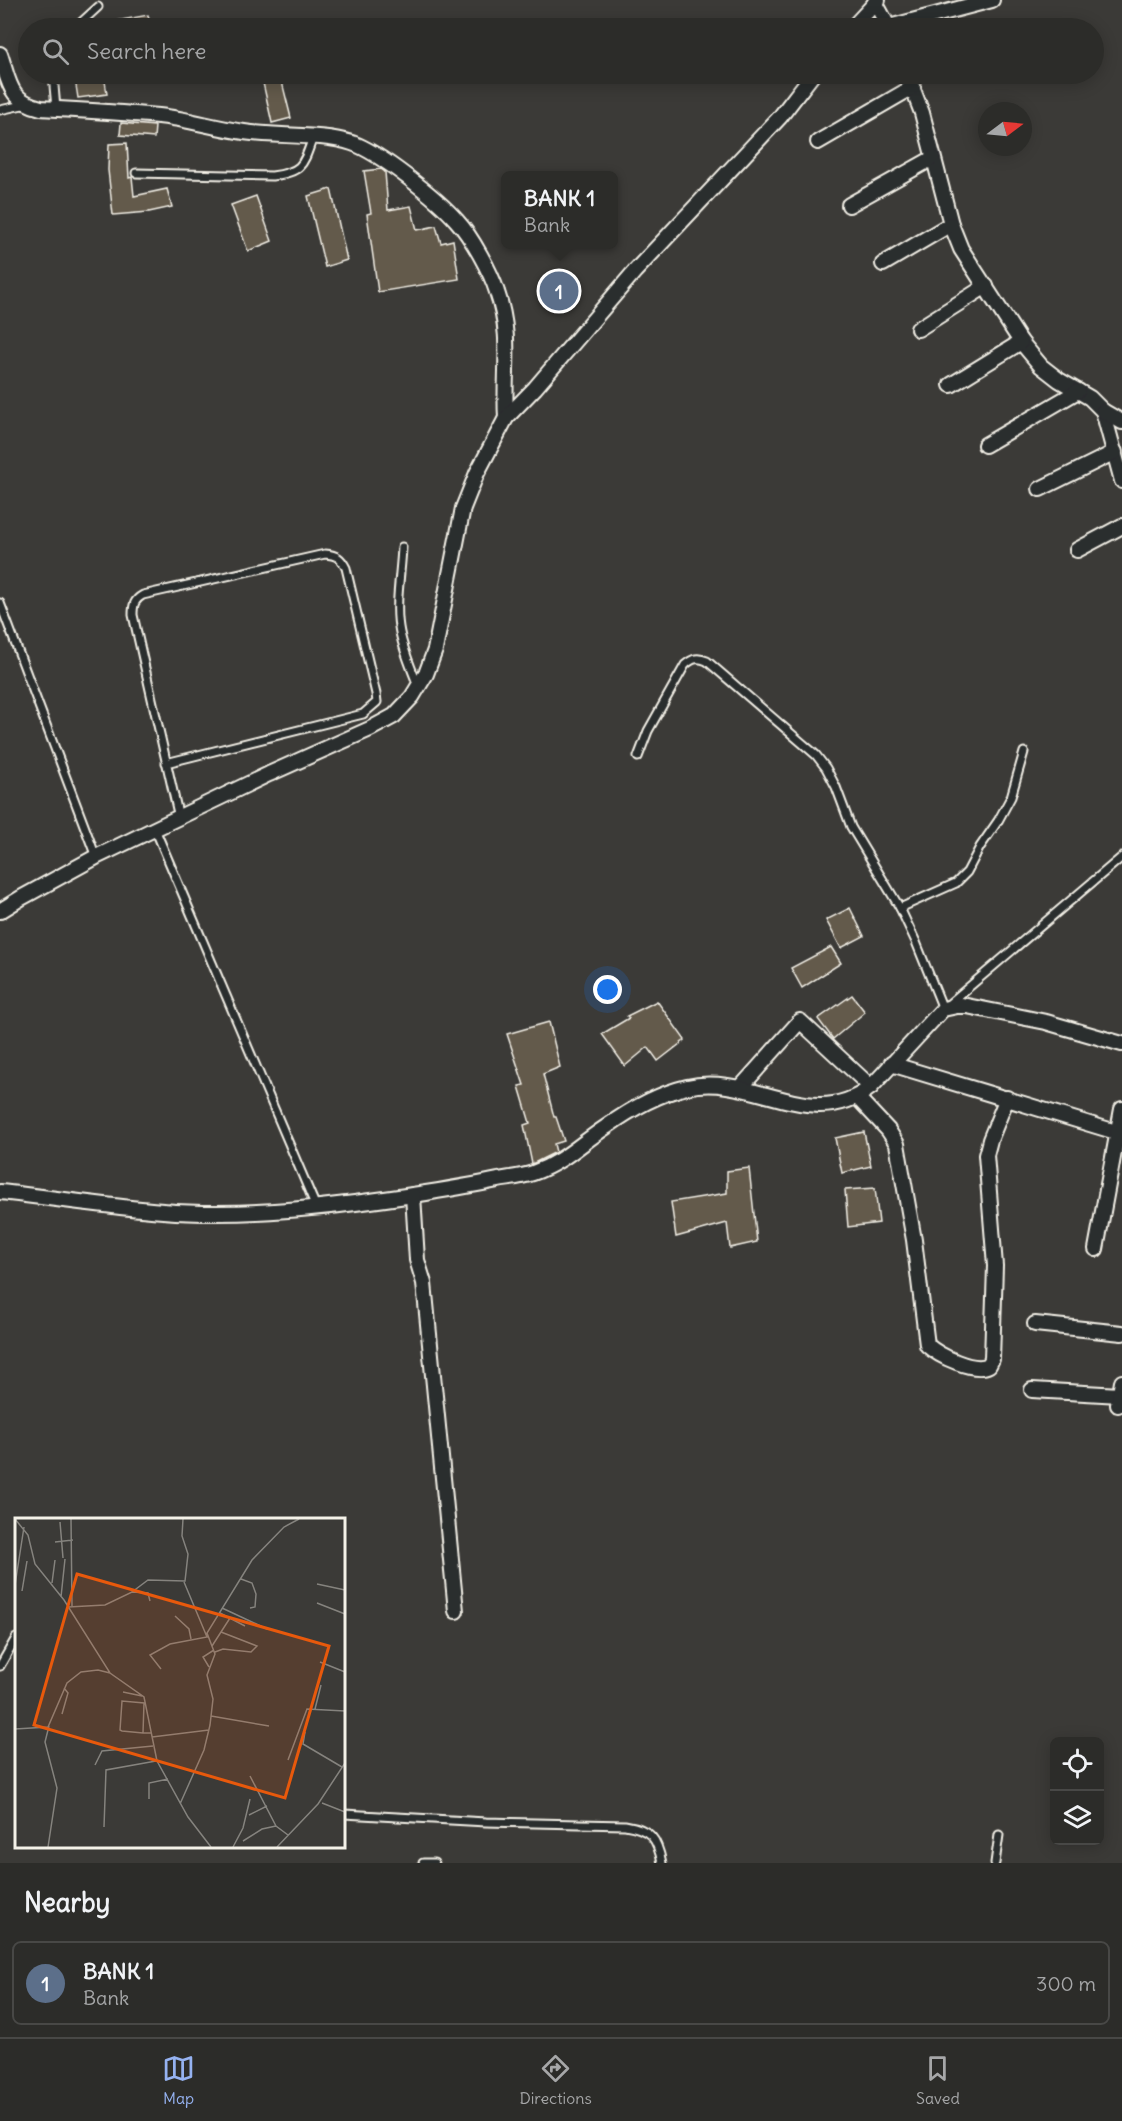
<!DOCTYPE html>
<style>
:root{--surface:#2c2c29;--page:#383835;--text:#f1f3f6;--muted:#a6a7a8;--line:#484846;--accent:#95b2f1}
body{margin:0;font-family:Delius,sans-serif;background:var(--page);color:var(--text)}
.controls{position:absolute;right:18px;bottom:18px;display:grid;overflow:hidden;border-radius:9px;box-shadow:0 3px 15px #0003}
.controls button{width:54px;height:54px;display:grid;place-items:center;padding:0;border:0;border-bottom:2px solid var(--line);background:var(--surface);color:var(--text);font:30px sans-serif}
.compass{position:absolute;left:978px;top:102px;width:54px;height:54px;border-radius:50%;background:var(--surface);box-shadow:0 3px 15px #0003;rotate:74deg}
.you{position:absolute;left:608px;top:990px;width:21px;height:21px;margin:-15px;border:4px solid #fff;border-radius:50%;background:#1a73e8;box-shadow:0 0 0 9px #1a73e833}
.badge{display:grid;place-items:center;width:39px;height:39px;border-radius:50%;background:var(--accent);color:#fff;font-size:20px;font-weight:700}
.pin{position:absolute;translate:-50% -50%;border:3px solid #fff;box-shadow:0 2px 6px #0006}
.popup{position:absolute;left:501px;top:171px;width:117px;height:78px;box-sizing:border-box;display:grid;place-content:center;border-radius:9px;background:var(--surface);filter:drop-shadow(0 2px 4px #0005);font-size:20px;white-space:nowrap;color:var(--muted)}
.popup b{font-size:22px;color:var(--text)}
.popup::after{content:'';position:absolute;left:50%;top:100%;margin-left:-12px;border:12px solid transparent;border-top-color:var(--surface)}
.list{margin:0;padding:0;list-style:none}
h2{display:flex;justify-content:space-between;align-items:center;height:78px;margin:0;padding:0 24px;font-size:26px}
h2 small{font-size:20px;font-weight:400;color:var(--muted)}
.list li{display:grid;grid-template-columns:39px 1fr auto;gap:18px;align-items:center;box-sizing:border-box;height:84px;margin:0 12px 12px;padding:0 12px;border:2px solid var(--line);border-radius:9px}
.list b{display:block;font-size:22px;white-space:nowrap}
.list p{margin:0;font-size:20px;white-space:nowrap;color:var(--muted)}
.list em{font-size:20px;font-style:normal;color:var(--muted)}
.icon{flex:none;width:33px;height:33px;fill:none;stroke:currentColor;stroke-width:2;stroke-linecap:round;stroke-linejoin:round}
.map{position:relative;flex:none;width:1122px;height:1863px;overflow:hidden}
.search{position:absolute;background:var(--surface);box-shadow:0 3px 15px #0003;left:18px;right:18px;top:18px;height:66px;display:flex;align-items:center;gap:15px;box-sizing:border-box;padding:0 21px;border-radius:33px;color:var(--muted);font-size:22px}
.sheet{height:174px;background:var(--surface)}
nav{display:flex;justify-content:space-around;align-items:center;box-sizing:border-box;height:84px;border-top:2px solid var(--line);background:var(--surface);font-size:16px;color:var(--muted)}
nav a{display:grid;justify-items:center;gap:3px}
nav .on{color:var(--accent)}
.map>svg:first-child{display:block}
.building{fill:#645a4c;stroke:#f4f1e8;stroke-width:1.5}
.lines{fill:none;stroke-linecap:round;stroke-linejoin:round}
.lane-casing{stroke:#f4f1e8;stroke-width:11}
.street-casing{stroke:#f4f1e8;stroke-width:18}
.lane{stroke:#2a2d2e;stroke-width:7}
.street{stroke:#2a2d2e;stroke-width:14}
.inset-road{fill:none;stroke:#85837e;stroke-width:1.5}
.view{fill:#e8590c;fill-opacity:0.15;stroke:#e8590c;stroke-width:3}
.inset-edge{fill:none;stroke:#f4f1e8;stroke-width:3}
</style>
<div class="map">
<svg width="1122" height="1863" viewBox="0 0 1122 1863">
<rect width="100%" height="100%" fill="#3b3a37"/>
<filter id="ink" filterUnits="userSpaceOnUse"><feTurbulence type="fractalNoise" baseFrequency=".0167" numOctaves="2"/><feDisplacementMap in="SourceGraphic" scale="12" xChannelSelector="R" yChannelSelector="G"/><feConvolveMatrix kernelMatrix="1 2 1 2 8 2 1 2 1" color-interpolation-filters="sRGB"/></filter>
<g filter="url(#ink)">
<!-- building -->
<g class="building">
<path d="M148,15l3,13h-41v-6z"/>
<path d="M261,74h19l11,44 -19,5z"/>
<path d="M104,75l3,19 -29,4 -3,-19z"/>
<path d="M121,123l34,3 -1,12 -34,-3z"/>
<path d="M127,143l2,35 3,-1 2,19 33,-7 5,18 -23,5 -36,3 -5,-45 1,-26z"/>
<path d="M381,169l4,3 3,38 23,-4 6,24 19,-4 5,17 12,-3 6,39 -81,13 -11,-78 4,-1 -7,-42z"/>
<path d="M331,189l16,71 -22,7 -17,-71z"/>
<path d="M256,196l16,45 -24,10 -17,-46z"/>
<path d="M850,908l14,28 -23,12 -15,-28z"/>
<path d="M831,947l10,16 -39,25 -11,-20z"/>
<path d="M852,995l13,17 -32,27 -15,-20z"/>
<path d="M657,1001l28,39 -27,21 -10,-14 -23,19 -23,-32 27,-16 -2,-2z"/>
<path d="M549,1022l11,45 -17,7 11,43h2l8,24 -10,3 2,8 -24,12 -8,-39 6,-2 -11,-37 5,-1 -17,-51z"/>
<path d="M864,1132l7,34 -29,7 -7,-35z"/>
<path d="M749,1168l8,74 -27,6 -3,-25 -51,14 -5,-35 56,-9v-22z"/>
<path d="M875,1188l4,35 -31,4 -3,-37z"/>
</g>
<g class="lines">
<!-- lane casing -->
<g class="lane-casing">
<g id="lane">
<path d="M75,28l23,-21"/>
<path d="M53,74l3,35"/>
<path d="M0,110l27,-6"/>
<path d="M136,173l136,3c31,-4 31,-11 41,-39"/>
<path d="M402,547c-1,26 -7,55 -3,80 3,21 12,40 19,59"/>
<path d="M0,603l96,254"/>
<path d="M638,757l10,-26 37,-66c8,-7 13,-8 22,-4l109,94 10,13 10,19 15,40 49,81 16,34 27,67 179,-152"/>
<path d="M166,763l197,-49 14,-12 -1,-8 -30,-126c-5,-10 -9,-13 -21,-14l-182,41c-9,5 -10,10 -10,20l46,203"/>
<path d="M155,829l161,378"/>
<path d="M900,908l56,-25 11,-11 13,-25 18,-26 13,-24 13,-45"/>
<path d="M0,1666l16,-28"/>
<path d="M344,1814l142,8 139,3c26,4 32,13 37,38"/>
<path d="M423,1863h11"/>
<path d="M995,1863l4,-28"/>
</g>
</g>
<!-- street casing -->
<g class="street-casing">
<g id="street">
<path d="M875,2l14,26"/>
<path d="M889,27l103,-27"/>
<path d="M852,28l26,-28"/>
<path d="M0,54c10,29 8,46 41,54 39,2 79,4 118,8 29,3 56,12 85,16 32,5 77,1 108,11 27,9 86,56 105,78 14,15 34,51 40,71 16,46 6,80 9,126"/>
<path d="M907,74l15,39 29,111 10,25 60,93 20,24 18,14 31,18 13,13 19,70"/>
<path d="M818,142l95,-55"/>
<path d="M849,205l84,-47"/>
<path d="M883,264l68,-40"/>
<path d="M918,329l68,-43"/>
<path d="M951,385l70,-43"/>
<path d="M1103,411l19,11"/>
<path d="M985,445l93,-54"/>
<path d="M1040,489l75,-37"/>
<path d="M1077,550l45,-24"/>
<path d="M0,911l21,-13 75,-41 173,-83 101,-45 24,-13 18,-19 14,-23 9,-24 28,-142 14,-35 29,-55 29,-30 100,-117 145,-154 33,-43"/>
<path d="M891,1064l225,68"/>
<path d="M741,1087l59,-66 71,66"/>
<path d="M858,1098l30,32 9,14 17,96 13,105c12,11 47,28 62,20l3,-6 3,-93 -9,-111 4,-15 17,-42"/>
<path d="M0,1192c54,6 109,15 163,19 86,7 178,-5 263,-18 24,-4 48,-8 72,-13 11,-2 24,-3 35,-7 31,-11 47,-29 73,-46 25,-18 51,-33 81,-40 65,-15 125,47 184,0l72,-78 19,-4 84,17 76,22"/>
<path d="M413,1195l4,65 7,23 32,328"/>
<path d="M1096,1249l26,-140"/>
<path d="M1035,1324l87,9"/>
<path d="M1032,1390l88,5"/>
<path d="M1118,1405l4,-23"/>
</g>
</g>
<!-- lane -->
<use href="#lane" class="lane"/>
<!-- street -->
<use href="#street" class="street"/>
</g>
</g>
<!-- overview -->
<g transform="translate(15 1518)">
<rect width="330" height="330" fill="#3b3a37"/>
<path class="inset-road" d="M0,1l13,16 7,29 29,36 46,73 34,24 13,64 31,56 23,30M56,1l1,87M45,4l3,36M40,24l18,-2M226,61l11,4 4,11 -1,13 -5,1M37,65l3,-23M302,66l28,6M0,67l9,-58M7,73l5,-30M117,74l16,-12 37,1 3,-27 -6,-18 1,-17M46,79l4,-38M302,85l28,11M53,89l37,-2 27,-13 16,1 2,8M207,90l45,21M205,95l25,13M160,98l14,13 2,10M197,128l18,-28M200,134l8,-3 28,3 6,-6 -36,-14M305,144l25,10M194,149l-6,-10 11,-7M146,151l-11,-14 20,-11 37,-7 -23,-55M108,174l19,4M300,191l6,-24M47,196l6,-21 -4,-5M196,198l58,10M0,211l33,-2 19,-44 14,-11 17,-2 12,3M290,214l-2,12 39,23M128,215l1,-30 -22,-2 -2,29 2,1 21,2h8M137,219l57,-7M273,242l19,-51 38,2M80,247l7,-14 51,-5M235,258l26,50 12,9M134,281v-16l19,-4M307,285l23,9M165,286l24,-54 6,-25 3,-26 -6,-24 8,-21 -8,-21 45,-73 32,-33 15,-8M234,297l18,-9M89,309l2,-57 50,-9M228,323l19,-12 14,-3M33,329l9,-59 -12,-46 4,-16M218,329l10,-19 7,-29M262,329l41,-43 27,-41"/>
<path class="view" d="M62,56l252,72 -44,152 -251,-73z"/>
<rect width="330" height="330" class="inset-edge"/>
</g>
</svg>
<div class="controls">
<button><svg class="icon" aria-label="locate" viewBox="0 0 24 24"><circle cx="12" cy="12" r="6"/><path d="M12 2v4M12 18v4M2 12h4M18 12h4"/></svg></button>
<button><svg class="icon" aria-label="layers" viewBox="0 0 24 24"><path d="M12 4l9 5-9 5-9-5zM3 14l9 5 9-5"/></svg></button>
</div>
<svg class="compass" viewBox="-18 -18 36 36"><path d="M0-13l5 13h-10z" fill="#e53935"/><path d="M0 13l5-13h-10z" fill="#a6a7a8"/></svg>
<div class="you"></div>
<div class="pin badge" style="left:559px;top:291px;background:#5c6f8a">1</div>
<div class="popup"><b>BANK 1</b>Bank</div>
<div class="search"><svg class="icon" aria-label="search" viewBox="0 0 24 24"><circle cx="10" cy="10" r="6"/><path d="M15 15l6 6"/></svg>Search here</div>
</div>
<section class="sheet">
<h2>Nearby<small></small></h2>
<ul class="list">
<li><span class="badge" style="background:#5c6f8a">1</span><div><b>BANK 1</b><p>Bank</p></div><em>300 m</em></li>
</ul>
</section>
<nav>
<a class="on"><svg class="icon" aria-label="map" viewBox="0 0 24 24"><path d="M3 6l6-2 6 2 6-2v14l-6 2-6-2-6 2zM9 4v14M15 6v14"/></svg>Map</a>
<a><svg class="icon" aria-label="directions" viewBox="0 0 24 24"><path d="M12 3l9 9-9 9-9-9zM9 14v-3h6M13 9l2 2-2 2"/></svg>Directions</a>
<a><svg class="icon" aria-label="saved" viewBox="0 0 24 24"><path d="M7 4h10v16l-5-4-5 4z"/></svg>Saved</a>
</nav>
